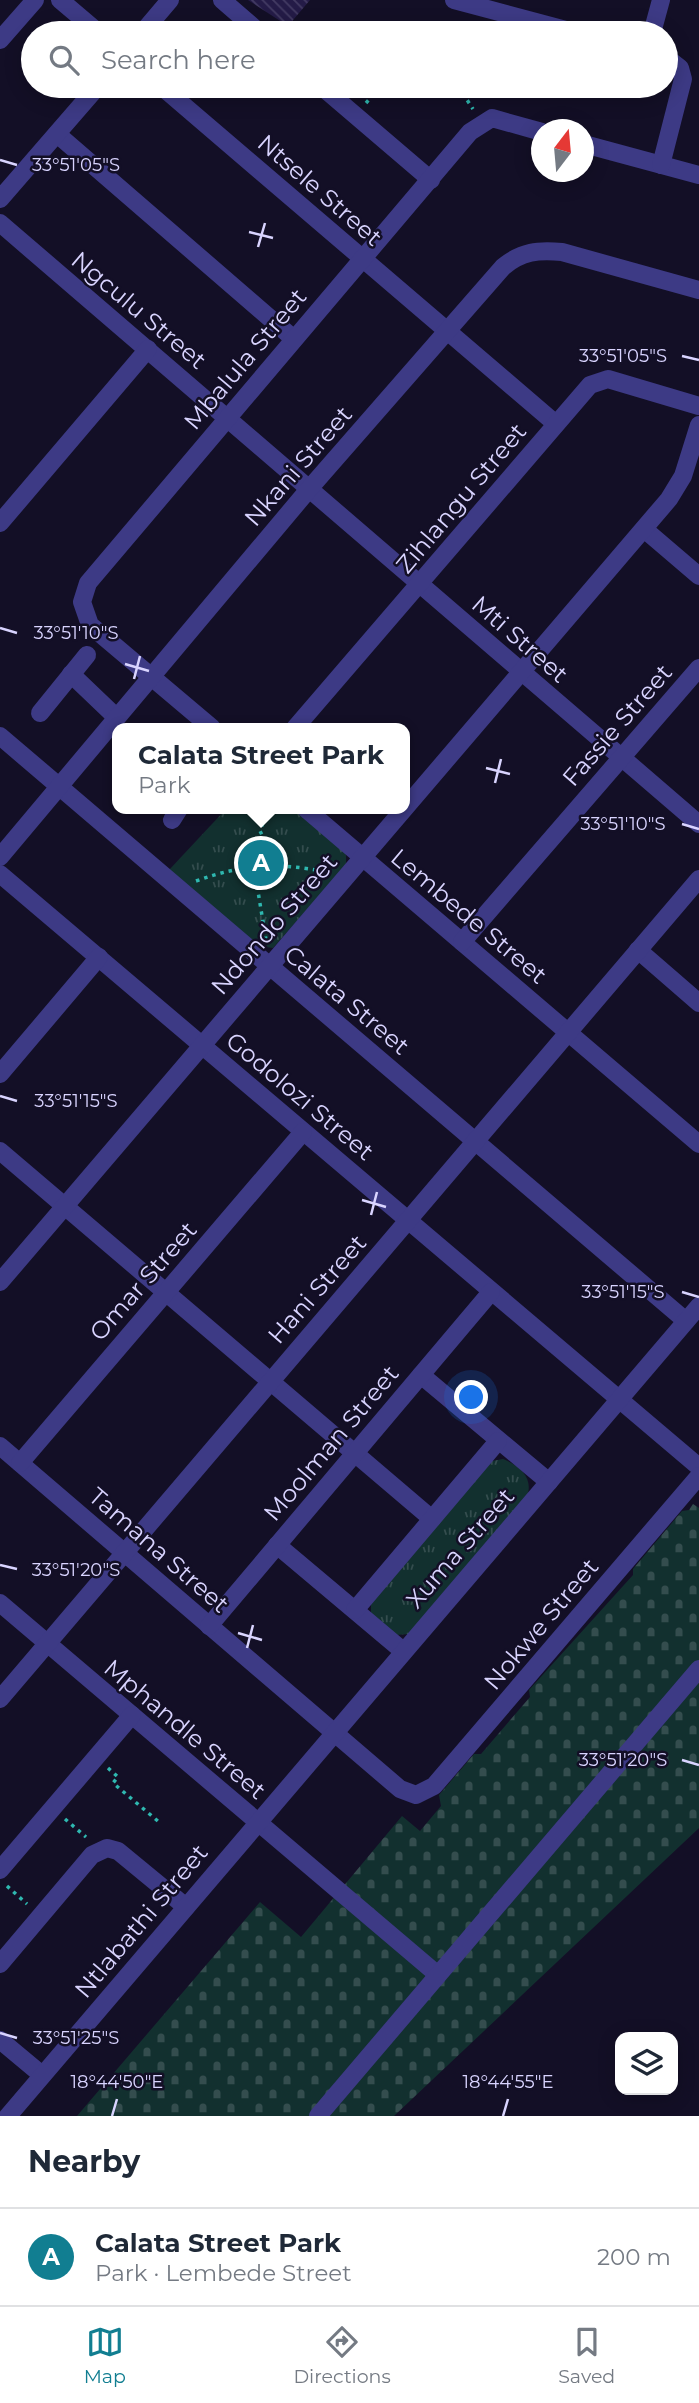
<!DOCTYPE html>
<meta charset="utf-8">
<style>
:root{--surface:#fff;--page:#f6f6f7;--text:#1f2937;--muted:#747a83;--line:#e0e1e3;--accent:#117e91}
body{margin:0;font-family:Montserrat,sans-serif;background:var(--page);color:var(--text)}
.controls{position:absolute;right:21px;bottom:21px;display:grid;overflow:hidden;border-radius:14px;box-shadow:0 4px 18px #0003}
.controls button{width:63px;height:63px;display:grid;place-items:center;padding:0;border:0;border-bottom:2px solid var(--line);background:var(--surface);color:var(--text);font:35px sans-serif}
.compass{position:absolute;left:531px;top:119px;width:63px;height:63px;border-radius:50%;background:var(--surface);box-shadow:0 4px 18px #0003;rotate:16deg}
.you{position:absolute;left:472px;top:1398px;width:24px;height:24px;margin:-18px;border:5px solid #fff;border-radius:50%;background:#1a73e8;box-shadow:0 0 0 10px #1a73e833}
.badge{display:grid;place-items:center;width:46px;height:46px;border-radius:50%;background:var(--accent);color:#fff;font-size:23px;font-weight:700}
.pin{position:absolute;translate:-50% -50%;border:4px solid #fff;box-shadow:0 2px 7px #0006}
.popup{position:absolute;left:112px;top:723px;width:298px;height:91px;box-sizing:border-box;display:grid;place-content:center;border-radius:14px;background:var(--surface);filter:drop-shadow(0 2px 5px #0005);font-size:23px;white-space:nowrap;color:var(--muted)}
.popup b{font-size:26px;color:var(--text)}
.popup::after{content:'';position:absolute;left:50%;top:100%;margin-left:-14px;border:14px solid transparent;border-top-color:var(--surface)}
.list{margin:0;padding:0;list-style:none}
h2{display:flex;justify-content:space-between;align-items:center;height:91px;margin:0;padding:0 28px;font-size:30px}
h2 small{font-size:23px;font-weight:400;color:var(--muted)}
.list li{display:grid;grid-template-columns:46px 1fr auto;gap:21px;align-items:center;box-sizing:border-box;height:98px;padding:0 28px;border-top:2px solid var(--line)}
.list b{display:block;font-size:26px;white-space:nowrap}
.list p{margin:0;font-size:23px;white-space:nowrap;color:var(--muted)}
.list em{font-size:23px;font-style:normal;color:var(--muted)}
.icon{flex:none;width:38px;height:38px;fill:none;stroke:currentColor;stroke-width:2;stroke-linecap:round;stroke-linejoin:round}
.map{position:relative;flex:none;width:699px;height:2116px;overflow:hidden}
.search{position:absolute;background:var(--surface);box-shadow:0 4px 18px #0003;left:21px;right:21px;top:21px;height:77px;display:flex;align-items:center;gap:18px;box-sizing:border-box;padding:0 24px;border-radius:38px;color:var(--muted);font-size:26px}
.sheet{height:189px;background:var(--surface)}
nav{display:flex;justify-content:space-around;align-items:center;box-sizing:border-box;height:98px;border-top:2px solid var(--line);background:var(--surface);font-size:19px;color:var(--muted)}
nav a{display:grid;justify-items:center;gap:4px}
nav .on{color:var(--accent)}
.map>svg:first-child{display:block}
.cemetery{fill:url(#cemetery-stones)}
.park{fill:url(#park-tufts)}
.building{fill:url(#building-back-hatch)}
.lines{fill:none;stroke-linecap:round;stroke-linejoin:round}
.path{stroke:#2fb8b0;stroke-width:3.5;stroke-dasharray:3.5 5;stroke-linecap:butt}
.minor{stroke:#3d3a85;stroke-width:18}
.ticks{fill:none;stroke:#d9d4ff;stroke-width:2.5}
.labels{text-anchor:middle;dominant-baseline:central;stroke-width:5;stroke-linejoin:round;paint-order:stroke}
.street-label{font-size:24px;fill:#d9d4ff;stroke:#130f26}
.ticks-label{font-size:18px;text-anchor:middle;fill:#d9d4ff;stroke:#130f26;stroke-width:5;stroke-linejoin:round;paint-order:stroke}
</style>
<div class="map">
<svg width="699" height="2116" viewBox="0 0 699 2116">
<defs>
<pattern id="cemetery-stones" width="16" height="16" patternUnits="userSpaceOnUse" patternTransform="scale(1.75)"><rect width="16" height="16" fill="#12302f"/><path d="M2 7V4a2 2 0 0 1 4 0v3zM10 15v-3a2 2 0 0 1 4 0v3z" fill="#344d4e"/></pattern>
<pattern id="park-tufts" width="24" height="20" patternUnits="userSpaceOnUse" patternTransform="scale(1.75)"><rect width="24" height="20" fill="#12302f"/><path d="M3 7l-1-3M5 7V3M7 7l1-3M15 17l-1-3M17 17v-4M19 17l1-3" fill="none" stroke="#344d4e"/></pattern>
<pattern id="building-back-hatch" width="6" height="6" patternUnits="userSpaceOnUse" patternTransform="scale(1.75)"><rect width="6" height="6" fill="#241b47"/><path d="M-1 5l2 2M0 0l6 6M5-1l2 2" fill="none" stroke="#433b63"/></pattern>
</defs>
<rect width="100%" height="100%" fill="#130f26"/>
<!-- cemetery -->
<path class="cemetery" d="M693,1504l6,4v320l-305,288h-317l183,-214 41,35 101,-121 18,15 21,-25 -2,-11 35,-41h7l49,-57 -1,-7 104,-115v-6l49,-58 7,-1z"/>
<!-- park -->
<g class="park">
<path d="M226,809h70l45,38 5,8v10l-73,83 -15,-2 -89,-76z"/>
<path d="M503,1459c16,6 31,19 24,37l-117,138 -15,1 -24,-21v-12l121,-141z"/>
</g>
<!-- building -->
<path class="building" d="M248,0h62l-22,26z"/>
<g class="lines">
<!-- path -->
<g class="path">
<path d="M458,86l15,23"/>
<path d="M366,103l15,-17"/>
<path d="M196,881c47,-17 82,-19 130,-9"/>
<path d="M266,940l-12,-73 12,-24 -6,-12 8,-22"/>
<path d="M108,1768l10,9 -5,6 46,39"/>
<path d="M65,1819l21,18"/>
<path d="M7,1886l20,18"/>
</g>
<!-- minor -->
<g class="minor">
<path d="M60,0l39,33"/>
<path d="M222,0l38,33"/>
<path d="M454,0l123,33"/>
<path d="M142,33l28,-33"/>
<path d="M652,33l9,-33"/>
<path d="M0,40l35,-40"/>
<path d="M161,86l395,338"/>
<path d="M321,86l110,94"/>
<path d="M57,134l237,205"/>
<path d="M584,144l115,31"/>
<path d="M661,165l22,-86 -3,-11 -14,-11"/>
<path d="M0,199l98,-113"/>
<path d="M0,223l699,601"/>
<path d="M0,523l148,-174"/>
<path d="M644,529l55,47"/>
<path d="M71,674l45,43"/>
<path d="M40,713l47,-58"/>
<path d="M212,728l-122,-103 -8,-23 6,-19 382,-451 22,-14 50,14"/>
<path d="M295,728l295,-343 18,-6 91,27"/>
<path d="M0,736l686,585"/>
<path d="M306,809l393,335"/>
<path d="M172,820l7,-11"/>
<path d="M0,857l309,-368 194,-222c19,-16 35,-17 59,-15l137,38"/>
<path d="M0,874l699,593"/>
<path d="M462,942l237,-274"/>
<path d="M638,950l61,53"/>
<path d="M0,1074l99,-117"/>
<path d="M0,1151l432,368"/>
<path d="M0,1282l669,-783 14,-23 16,-51"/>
<path d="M421,1375l128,107"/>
<path d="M0,1446l400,343 16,6 18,-9 265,-310"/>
<path d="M20,1463l283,-331"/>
<path d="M277,1545l126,106"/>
<path d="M0,1603l438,372"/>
<path d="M355,1610l143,-169"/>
<path d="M209,1626l282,-334"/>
<path d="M0,1699l699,-820"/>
<path d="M0,1870l132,-155"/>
<path d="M0,1964l92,-109 15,-7 11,3 68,56"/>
<path d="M0,2040l42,35"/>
<path d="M8,2116l691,-810"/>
<path d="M318,2116l381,-447"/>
</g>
</g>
<!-- ticks -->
<path class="ticks" d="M0,160l17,5M249,232l24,6M258,247l7,-24M682,356l17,4M0,628l17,5M125,664l24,7M134,679l6,-23M486,768l24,6M495,783l6,-24M682,824l17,5M0,1096l17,5M362,1200l24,7M371,1215l6,-23M682,1292l17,5M0,1565l17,4M238,1633l24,7M247,1648l6,-23M682,1760l17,5M0,2033l17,5M112,2116l5,-17M503,2116l5,-17"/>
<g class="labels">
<!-- street labels -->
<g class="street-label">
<text transform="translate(320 190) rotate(41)">Ntsele Street</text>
<text transform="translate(139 310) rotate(40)">Ngculu Street</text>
<text transform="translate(245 359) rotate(-50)">Mbalula Street</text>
<text transform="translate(298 466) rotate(-49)">Nkani Street</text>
<text transform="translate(461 498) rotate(-50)">Zihlangu Street</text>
<text transform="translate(520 639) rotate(41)">Mti Street</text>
<text transform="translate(617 725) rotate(-49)">Fassie Street</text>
<text transform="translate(469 916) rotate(40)">Lembede Street</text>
<text transform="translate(274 924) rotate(-49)">Ndondo Street</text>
<text transform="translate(347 1000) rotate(40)">Calata Street</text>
<text transform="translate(300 1096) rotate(40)">Godolozi Street</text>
<text transform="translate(143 1281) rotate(-49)">Omar Street</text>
<text transform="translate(317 1289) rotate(-49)">Hani Street</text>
<text transform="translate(331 1443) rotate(-50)">Moolman Street</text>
<text transform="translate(460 1548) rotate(-49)">Xuma Street</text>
<text transform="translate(159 1550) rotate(41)">Tamana Street</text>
<text transform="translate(541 1624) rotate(-50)">Nokwe Street</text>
<text transform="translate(185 1729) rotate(40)">Mphandle Street</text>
<text transform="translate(141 1921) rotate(-50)">Ntlabathi Street</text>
</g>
</g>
<g class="ticks-label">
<text x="76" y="171">33°51'05"S</text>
<text x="623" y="362">33°51'05"S</text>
<text x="76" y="639">33°51'10"S</text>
<text x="623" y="830">33°51'10"S</text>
<text x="76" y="1107">33°51'15"S</text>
<text x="623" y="1298">33°51'15"S</text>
<text x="76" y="1576">33°51'20"S</text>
<text x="623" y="1766">33°51'20"S</text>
<text x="76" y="2044">33°51'25"S</text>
<text x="117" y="2088">18°44'50"E</text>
<text x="508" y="2088">18°44'55"E</text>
</g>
</svg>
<div class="controls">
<button><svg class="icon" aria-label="layers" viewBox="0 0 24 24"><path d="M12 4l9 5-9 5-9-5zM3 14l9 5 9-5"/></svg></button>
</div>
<svg class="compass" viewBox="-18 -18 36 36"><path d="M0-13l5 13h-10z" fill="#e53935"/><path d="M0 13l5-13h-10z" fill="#747a83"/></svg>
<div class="you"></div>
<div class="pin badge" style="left:261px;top:863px">A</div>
<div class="popup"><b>Calata Street Park</b>Park</div>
<div class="search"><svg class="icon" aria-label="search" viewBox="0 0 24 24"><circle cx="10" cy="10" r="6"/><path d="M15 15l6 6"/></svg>Search here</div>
</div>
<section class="sheet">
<h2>Nearby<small></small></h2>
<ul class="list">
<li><span class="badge">A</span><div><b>Calata Street Park</b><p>Park · Lembede Street</p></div><em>200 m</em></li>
</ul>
</section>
<nav>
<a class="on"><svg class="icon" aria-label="map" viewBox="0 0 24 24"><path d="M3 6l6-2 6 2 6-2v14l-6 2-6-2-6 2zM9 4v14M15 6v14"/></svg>Map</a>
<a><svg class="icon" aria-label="directions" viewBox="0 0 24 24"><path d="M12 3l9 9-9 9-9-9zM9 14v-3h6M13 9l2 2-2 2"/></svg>Directions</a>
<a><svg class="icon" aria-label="saved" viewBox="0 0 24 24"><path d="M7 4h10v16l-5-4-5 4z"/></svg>Saved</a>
</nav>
